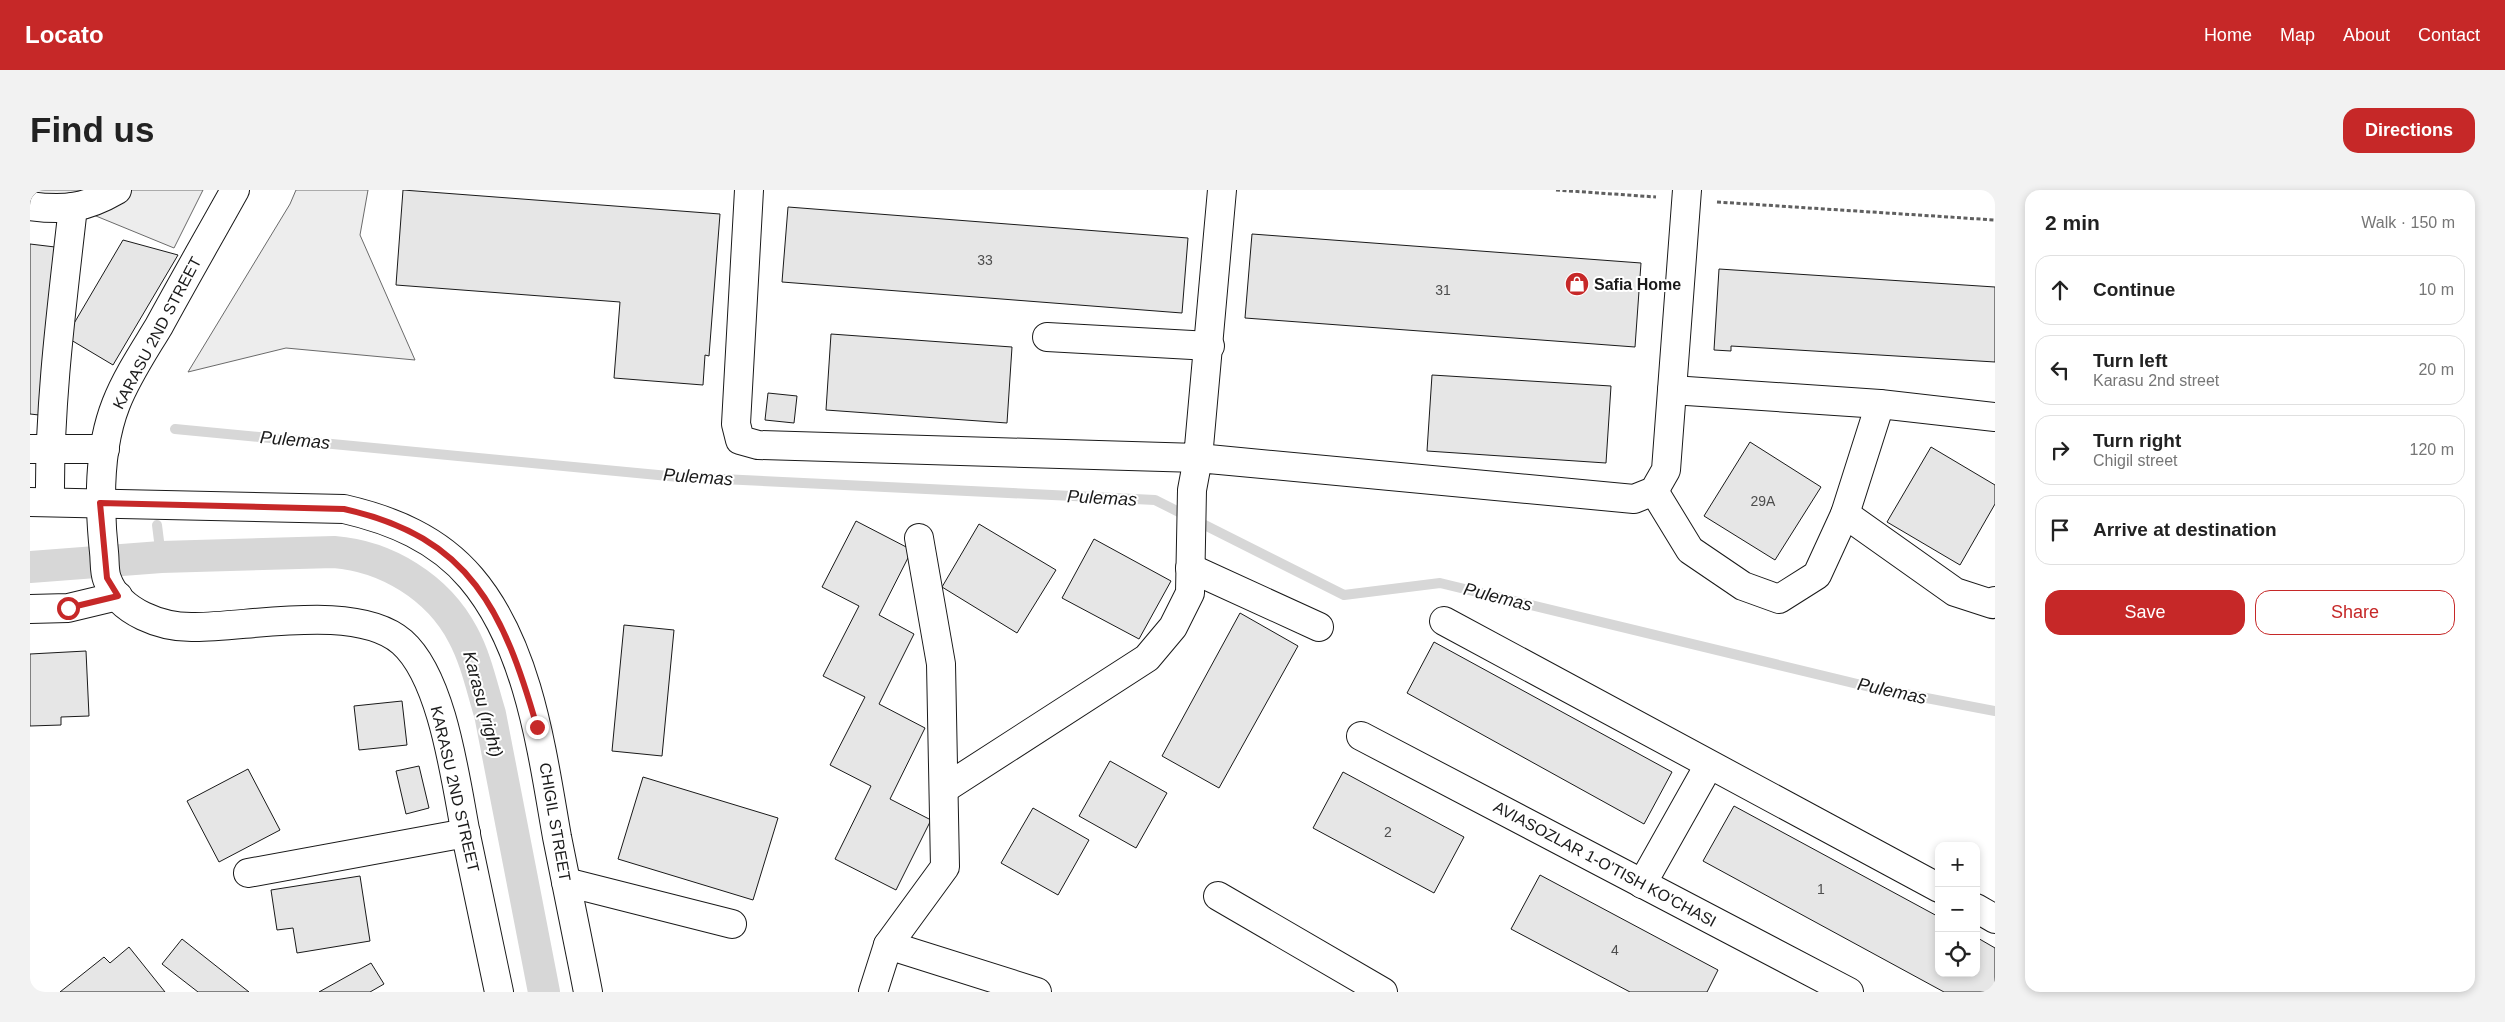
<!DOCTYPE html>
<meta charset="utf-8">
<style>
:root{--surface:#fff;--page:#f2f2f2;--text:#222;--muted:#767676;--line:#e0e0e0;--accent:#c62828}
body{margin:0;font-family:Helvetica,sans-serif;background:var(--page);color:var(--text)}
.controls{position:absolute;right:15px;bottom:15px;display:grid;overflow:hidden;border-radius:10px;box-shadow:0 2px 8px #0003}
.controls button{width:45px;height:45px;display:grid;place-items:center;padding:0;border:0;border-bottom:1px solid var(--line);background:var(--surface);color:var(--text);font:25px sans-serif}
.stop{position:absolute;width:15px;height:15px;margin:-11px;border:4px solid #c62828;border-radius:50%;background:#fff}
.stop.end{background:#c62828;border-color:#fff;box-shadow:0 1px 5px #0008}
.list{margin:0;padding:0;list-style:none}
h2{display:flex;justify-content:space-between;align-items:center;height:65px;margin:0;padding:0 20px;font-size:21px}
h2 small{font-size:16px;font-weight:400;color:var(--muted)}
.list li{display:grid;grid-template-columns:32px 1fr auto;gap:15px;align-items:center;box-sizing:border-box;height:70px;margin:0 10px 10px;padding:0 10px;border:1px solid var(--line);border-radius:15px}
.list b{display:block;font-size:19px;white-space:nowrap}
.list p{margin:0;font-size:16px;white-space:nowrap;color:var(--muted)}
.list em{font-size:16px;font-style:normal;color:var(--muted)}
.actions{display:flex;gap:10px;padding:15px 20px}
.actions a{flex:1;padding:11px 0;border:1px solid var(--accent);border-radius:15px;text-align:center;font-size:18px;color:var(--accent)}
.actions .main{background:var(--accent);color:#fff}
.icon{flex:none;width:28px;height:28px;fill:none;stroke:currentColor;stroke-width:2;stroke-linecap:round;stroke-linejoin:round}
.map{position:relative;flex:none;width:1965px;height:802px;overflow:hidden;border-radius:15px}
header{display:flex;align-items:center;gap:30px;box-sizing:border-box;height:70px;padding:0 25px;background:var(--accent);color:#fff}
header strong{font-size:24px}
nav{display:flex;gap:28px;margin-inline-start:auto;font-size:18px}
.intro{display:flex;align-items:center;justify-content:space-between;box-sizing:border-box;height:120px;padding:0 30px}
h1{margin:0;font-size:35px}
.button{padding:12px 22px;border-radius:15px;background:var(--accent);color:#fff;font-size:18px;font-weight:700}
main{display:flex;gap:30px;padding:0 30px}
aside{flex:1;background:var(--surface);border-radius:15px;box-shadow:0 2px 8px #0003}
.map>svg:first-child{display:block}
.built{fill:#ededed;stroke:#6a6a6a}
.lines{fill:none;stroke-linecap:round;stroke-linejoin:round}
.stream{stroke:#d7d7d7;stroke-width:10}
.canal{stroke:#d7d7d7;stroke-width:32}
.building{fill:#e6e6e6;stroke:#1a1a1a}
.minor-casing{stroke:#1a1a1a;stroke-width:30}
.path{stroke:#5f5f5f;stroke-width:3;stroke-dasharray:4 2.5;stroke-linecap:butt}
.minor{stroke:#fff;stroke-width:28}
.route{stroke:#c62828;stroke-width:6}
.labels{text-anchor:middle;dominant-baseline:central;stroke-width:4;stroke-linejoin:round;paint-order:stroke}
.number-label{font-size:14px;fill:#4d4d4d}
.poi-label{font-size:16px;font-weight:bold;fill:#1a1a1a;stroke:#fff;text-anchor:start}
.street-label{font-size:16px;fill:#1a1a1a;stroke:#fff}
.water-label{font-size:18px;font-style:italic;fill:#1a1a1a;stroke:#fff}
</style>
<header>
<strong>Locato</strong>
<nav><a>Home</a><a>Map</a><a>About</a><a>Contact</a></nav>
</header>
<div class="intro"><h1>Find us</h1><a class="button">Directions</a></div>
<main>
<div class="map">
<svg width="1965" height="802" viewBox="0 0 1965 802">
<rect width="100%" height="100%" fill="#fff"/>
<!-- built -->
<g class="built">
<path d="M0,0h173l-29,58 -100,-41 -44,10z"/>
<path d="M266,0h72l-8,45 55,125 -129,-12 -98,24 102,-168z"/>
</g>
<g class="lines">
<!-- stream -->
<g class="stream">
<path d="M145,239l504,48 476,23 189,95 96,-12 434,105 121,23"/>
<path d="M127,335l4,32"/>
</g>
<!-- canal -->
<path class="canal" d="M0,377l131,-10 173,-5c52,4 104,35 129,83 13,24 19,53 27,79l54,278"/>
</g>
<!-- building -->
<g class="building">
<path d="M373,0l317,24 -11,142 -4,-1 -2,30 -89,-7 6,-76 -224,-17z"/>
<path d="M758,17l400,31 -6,75 -400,-31z"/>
<path d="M1222,44l389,29 -6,84 -390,-29z"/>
<path d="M93,50l55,15 -65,110 -47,-28z"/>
<path d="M0,54l25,3 -16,168 -9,-1z"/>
<path d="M1689,79l276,18v75l-264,-16v5l-17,-1z"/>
<path d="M801,144l181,13 -5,76 -181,-13z"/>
<path d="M1402,185l179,11 -5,77 -179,-12z"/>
<path d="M738,203l29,3 -3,27 -29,-3z"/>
<path d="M1720,252l71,45 -46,73 -71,-44z"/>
<path d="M1901,257l64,38v19l-35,61 -73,-43z"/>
<path d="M826,331l56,29 -33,65 35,19 -35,70 46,24 -35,71 41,21 -35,70 -61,-31 36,-73 -41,-21 35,-68 -42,-21 36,-70 -37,-19z"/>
<path d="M949,334l77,46 -39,63 -75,-46z"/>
<path d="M1064,349l77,42 -32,58 -77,-41z"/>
<path d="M1210,423l58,33 -79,142 -57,-32z"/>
<path d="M594,435l50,5 -12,126 -50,-5z"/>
<path d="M1404,452l238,130 -28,52 -237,-131z"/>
<path d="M56,461l3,65 -28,1v8l-31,1v-72z"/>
<path d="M372,511l5,44 -48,5 -5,-44z"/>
<path d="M1080,571l57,32 -31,55 -57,-32z"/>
<path d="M389,576l10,42 -23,6 -10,-43z"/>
<path d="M218,579l32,61 -61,32 -32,-61z"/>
<path d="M1313,582l121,65 -30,56 -121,-65z"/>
<path d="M613,587l135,41 -25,82 -135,-41z"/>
<path d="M1704,616l205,111v56h37v-36l19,11v44h-51l-241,-131z"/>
<path d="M1003,618l56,32 -31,55 -57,-32z"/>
<path d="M1510,685l178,95 -11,22h-77l-119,-63z"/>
<path d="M330,686l10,65 -73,12 -4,-25 -16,2 -6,-40z"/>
<path d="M152,749l67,53h-51l-36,-28z"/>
<path d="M99,757l36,45h-105l44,-35 6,6z"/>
<path d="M341,773l13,21 -14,8h-51z"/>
</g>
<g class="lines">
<!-- minor casing -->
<g class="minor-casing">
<g id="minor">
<path d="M205,0c-25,45 -51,90 -76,136 -15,25 -32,50 -43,78 -18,46 -17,100 -12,148 1,8 0,19 3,27 12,34 56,49 88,48 55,0 162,-24 207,15 42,37 54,143 65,198 11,50 21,101 32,152"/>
<path d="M719,0l-13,234 4,16 18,5 440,13 24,-268"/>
<path d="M0,16c35,5 56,2 87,-16"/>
<path d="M1017,147l163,9"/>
<path d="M1642,200l208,14 115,13"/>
<path d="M0,259h75"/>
<path d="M1624,301l36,59 53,36 36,13 38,-24 28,-61 35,-110"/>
<path d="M20,311c-1,-99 12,-196 23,-294"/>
<path d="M0,312l314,7c48,11 94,30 127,69 58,68 71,174 86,259 10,51 21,103 31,155"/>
<path d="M1815,324l110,78 37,12 3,-3"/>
<path d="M1160,378l129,59"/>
<path d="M0,419l38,-1 50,-12"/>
<path d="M1414,431l495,267"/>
<path d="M1331,546l488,256"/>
<path d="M914,599l203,-131 26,-31 17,-34 2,-103 6,-32 436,41 20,-8 12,-21 21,-280"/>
<path d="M218,683l218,-40"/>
<path d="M536,692l166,42"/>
<path d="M1612,694l67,-119"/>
<path d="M1188,706l165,96"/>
<path d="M1946,718l19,11"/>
<path d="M858,755l149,47"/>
<path d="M843,802l15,-47 57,-78 -4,-203 -22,-126"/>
</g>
</g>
<!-- path -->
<g class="path">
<path d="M1526,0l100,7"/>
<path d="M1687,12l278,18"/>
</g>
<!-- minor -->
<use href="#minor" class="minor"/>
</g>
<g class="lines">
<!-- route -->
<path class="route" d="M38,418l50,-12 -11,-18 -7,-75 244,6c127,28 160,103 193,218"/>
</g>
<!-- icons -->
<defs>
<g id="shop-disc" transform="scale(1.25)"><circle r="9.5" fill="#c62828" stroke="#fff"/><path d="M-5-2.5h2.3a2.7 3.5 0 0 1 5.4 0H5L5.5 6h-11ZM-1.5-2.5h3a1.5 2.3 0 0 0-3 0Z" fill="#fff"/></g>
</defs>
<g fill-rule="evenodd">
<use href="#shop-disc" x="1547" y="94"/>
</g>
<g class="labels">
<!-- number labels -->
<g class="number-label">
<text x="955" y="70">33</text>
<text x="1413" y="100">31</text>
<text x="1733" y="311">29A</text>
<text x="1358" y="642">2</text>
<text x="1791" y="699">1</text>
<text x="1585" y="760">4</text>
</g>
<!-- poi labels -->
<g class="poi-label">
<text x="1564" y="94">Safia Home</text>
</g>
<!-- street labels -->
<g class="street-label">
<text transform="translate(127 143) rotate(-62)">KARASU 2ND STREET</text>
<text transform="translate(425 599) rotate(77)">KARASU 2ND STREET</text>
<text transform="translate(525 632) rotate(80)">CHIGIL STREET</text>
<text transform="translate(1575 674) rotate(28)">AVIASOZLAR 1-O'TISH KO'CHASI</text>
</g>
<!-- water labels -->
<g class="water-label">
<text transform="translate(265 250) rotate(5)">Pulemas</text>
<text transform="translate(668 287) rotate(4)">Pulemas</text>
<text transform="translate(1072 308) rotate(3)">Pulemas</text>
<text transform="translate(1468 407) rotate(14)">Pulemas</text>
<text transform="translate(1862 501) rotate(12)">Pulemas</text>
<text transform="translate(453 514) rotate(75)">Karasu (right)</text>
</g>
</g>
</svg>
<div class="controls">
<button>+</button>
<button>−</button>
<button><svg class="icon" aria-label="locate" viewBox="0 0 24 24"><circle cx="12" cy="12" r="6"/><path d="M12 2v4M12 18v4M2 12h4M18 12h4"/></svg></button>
</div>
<div class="stop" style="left:38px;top:418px"></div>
<div class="stop end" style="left:507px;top:537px"></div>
</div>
<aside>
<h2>2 min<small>Walk · 150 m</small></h2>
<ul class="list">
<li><svg class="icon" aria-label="ahead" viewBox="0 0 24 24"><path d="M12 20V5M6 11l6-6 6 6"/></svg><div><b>Continue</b></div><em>10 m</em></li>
<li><svg class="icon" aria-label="left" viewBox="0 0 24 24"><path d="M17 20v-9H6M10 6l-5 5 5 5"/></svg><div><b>Turn left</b><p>Karasu 2nd street</p></div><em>20 m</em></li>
<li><svg class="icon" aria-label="right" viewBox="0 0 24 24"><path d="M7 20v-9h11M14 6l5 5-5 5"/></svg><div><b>Turn right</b><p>Chigil street</p></div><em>120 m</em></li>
<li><svg class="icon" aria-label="arrive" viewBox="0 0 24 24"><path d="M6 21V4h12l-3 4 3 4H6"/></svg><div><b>Arrive at destination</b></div></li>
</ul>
<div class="actions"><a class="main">Save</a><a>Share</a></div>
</aside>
</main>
